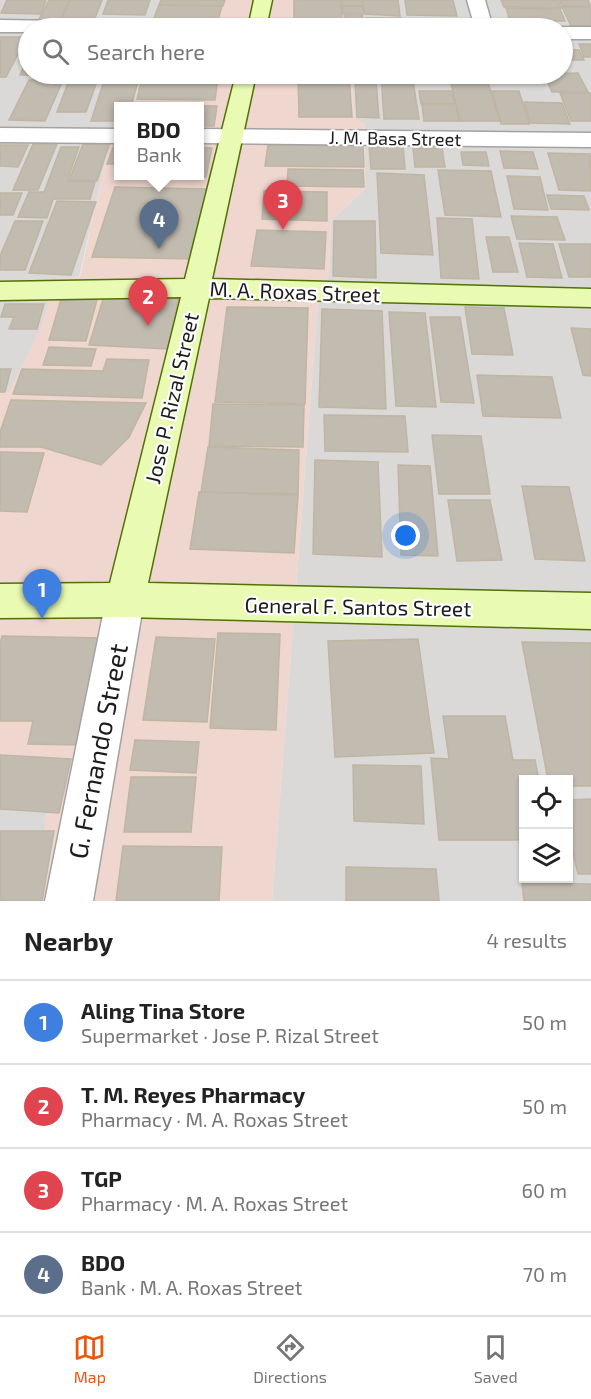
<!DOCTYPE html>
<meta charset="utf-8">
<style>
:root{--surface:#fff;--page:#f2f2f2;--text:#222;--muted:#767676;--line:#e0e0e0;--accent:#ea580c}
body{margin:0;font-family:"Exo 2",sans-serif;background:var(--page);color:var(--text)}
.controls{position:absolute;right:18px;bottom:18px;display:grid;overflow:hidden;border-radius:0px;box-shadow:0 2px 4px #0004}
.controls button{width:54px;height:54px;display:grid;place-items:center;padding:0;border:0;border-bottom:2px solid var(--line);background:var(--surface);color:var(--text);font:30px sans-serif}
.you{position:absolute;left:406px;top:536px;width:21px;height:21px;margin:-15px;border:4px solid #fff;border-radius:50%;background:#1a73e8;box-shadow:0 0 0 9px #1a73e833}
.badge{display:grid;place-items:center;width:39px;height:39px;border-radius:50%;background:var(--accent);color:#fff;font-size:20px;font-weight:700}
.pin{position:absolute;translate:-50% -50px;filter:drop-shadow(0 2px 3px #0008)}
.pin::after{content:'';position:absolute;top:32px;width:21px;height:18px;background:inherit;clip-path:polygon(0 0,100% 0,50% 100%)}
.popup{position:absolute;left:114px;top:102px;width:90px;height:78px;box-sizing:border-box;display:grid;place-content:center;border-radius:0px;background:var(--surface);filter:drop-shadow(0 2px 4px #0005);font-size:20px;white-space:nowrap;color:var(--muted)}
.popup b{font-size:22px;color:var(--text)}
.popup::after{content:'';position:absolute;left:50%;top:100%;margin-left:-12px;border:12px solid transparent;border-top-color:var(--surface)}
.list{margin:0;padding:0;list-style:none}
h2{display:flex;justify-content:space-between;align-items:center;height:78px;margin:0;padding:0 24px;font-size:26px}
h2 small{font-size:20px;font-weight:400;color:var(--muted)}
.list li{display:grid;grid-template-columns:39px 1fr auto;gap:18px;align-items:center;box-sizing:border-box;height:84px;padding:0 24px;border-top:2px solid var(--line)}
.list b{display:block;font-size:22px;white-space:nowrap}
.list p{margin:0;font-size:20px;white-space:nowrap;color:var(--muted)}
.list em{font-size:20px;font-style:normal;color:var(--muted)}
.icon{flex:none;width:33px;height:33px;fill:none;stroke:currentColor;stroke-width:2;stroke-linecap:round;stroke-linejoin:round}
.map{position:relative;flex:none;width:591px;height:901px;overflow:hidden}
.search{position:absolute;background:var(--surface);box-shadow:0 2px 4px #0004;left:18px;right:18px;top:18px;height:66px;display:flex;align-items:center;gap:15px;box-sizing:border-box;padding:0 21px;border-radius:33px;color:var(--muted);font-size:22px}
.sheet{height:414px;background:var(--surface)}
nav{display:flex;justify-content:space-around;align-items:center;box-sizing:border-box;height:84px;border-top:2px solid var(--line);background:var(--surface);font-size:16px;color:var(--muted)}
nav a{display:grid;justify-items:center;gap:3px}
nav .on{color:var(--accent)}
.map>svg:first-child{display:block}
.residential{fill:#dad9d8;fill-rule:evenodd}
.commercial{fill:#efd6cf}
.building{fill:#c2bbb0;stroke:#bfb5a3;stroke-width:1.5}
.lines{fill:none;stroke-linecap:round;stroke-linejoin:round}
.street-casing{stroke:#a3a3a3;stroke-width:3}
.secondary-casing{stroke:#517203;stroke-width:3}
.street{fill:#fff;fill-rule:evenodd}
.secondary{fill:#e9fab2;fill-rule:evenodd}
.labels{text-anchor:middle;dominant-baseline:central;stroke-width:4.5;stroke-linejoin:round;paint-order:stroke}
.far-street-label{font-size:18px;fill:#1c1c1c;stroke:#fff}
.street-label{font-size:21px;fill:#1c1c1c;stroke:#fff}
.near-street-label{font-size:26px;fill:#1c1c1c;stroke:#fff}
</style>
<div class="map">
<svg width="591" height="901" viewBox="0 0 591 901">
<rect width="100%" height="100%" fill="#edebe1"/>
<!-- residential -->
<g class="residential">
<path d="M0,0h163l-6,28h-129v46h115l-10,32h-15v17l-14,44 -25,110 -22,2 -16,50 -32,63 -9,1z"/>
<path d="M363,0h228v901h-319l46,-600 11,-28 2,-52 35,-33 -11,-69 -3,-45h210v-46h-208l7,-9zM524,780h44v98h-44z"/>
<path d="M0,793l48,2 -10,106h-38z"/>
</g>
<!-- commercial -->
<g class="commercial">
<path d="M163,0h200l-2,19 -7,9h-197z"/>
<path d="M143,74h209l3,45 10,4 1,65 -35,33 -2,52 -11,28 -46,600h-234l10,-106 -48,-2v-400l9,-1 31,-63 17,-51 23,-1 24,-110 14,-44v53h82v-70h-67z"/>
</g>
<!-- building -->
<g class="building">
<path d="M7,0h39l-5,14 -40,-1z"/>
<path d="M49,0h21l-10,21h-22z"/>
<path d="M70,0h32l-7,18h-33z"/>
<path d="M108,0h42l-5,15 -42,-1z"/>
<path d="M161,0h64l-2,6 -64,-1z"/>
<path d="M305,0h36l1,21 -48,-2v-18z"/>
<path d="M341,0h21l1,6h-21z"/>
<path d="M362,0h36l2,16 -35,-2z"/>
<path d="M405,0h48l4,16 -50,-1z"/>
<path d="M501,0h56l4,8 -57,-1z"/>
<path d="M559,0h29l3,7 -29,-1z"/>
<path d="M159,5l63,1 -4,14h-7l-1,3h-17l1,-2h-41z"/>
<path d="M342,6h21l1,8h-21z"/>
<path d="M562,7h29v19h-20z"/>
<path d="M506,8l54,1 5,12h-55z"/>
<path d="M344,14h18l1,7h-18z"/>
<path d="M365,18h36l1,4h-37z"/>
<path d="M0,37h27l-21,40h-6z"/>
<path d="M579,44h12v13h-7z"/>
<path d="M562,50h17l5,10h-22z"/>
<path d="M28,56v18h36v1h-44z"/>
<path d="M578,73l10,19h-36l-8,-18z"/>
<path d="M146,74h85v1z"/>
<path d="M381,74h31l7,45h-35z"/>
<path d="M418,74h53l1,2h-54z"/>
<path d="M526,74h15l3,6 -14,1z"/>
<path d="M298,76h51l3,41h-53z"/>
<path d="M142,77l76,1 -3,22 -78,-1z"/>
<path d="M450,79h37l13,42h-40z"/>
<path d="M29,80h34l-18,41 -36,-1z"/>
<path d="M355,80h21l3,38 -22,-1z"/>
<path d="M104,81l34,1 -7,24h-13v15h-27z"/>
<path d="M68,83l28,1 -10,28h-29z"/>
<path d="M419,91h33l3,13h-34z"/>
<path d="M492,91h27l10,33h-28z"/>
<path d="M560,93h31v28h-20z"/>
<path d="M524,102l38,1 8,21 -40,-1z"/>
<path d="M136,105l81,1 -3,20h-14v-20z"/>
<path d="M422,105h34l3,16h-35z"/>
<path d="M33,144h24l-19,46h-25z"/>
<path d="M83,144l26,1 -12,36 -28,-1z"/>
<path d="M0,145h28l-10,22 -18,-1z"/>
<path d="M114,145h4v19h-11z"/>
<path d="M268,145l95,1 1,21 -99,-1z"/>
<path d="M369,145h34l2,24h-34z"/>
<path d="M61,147h18l-12,34 28,1 -5,17h-37l-6,19 -29,-1 11,-25h15z"/>
<path d="M200,147l12,1 -6,29 -49,-1h43z"/>
<path d="M413,148h29l3,19h-30z"/>
<path d="M500,151l33,1 5,17 -34,-1z"/>
<path d="M461,152h25l3,14 -26,-1z"/>
<path d="M548,153l42,1 1,37 -32,-1z"/>
<path d="M288,169l75,1 1,17 -77,-1z"/>
<path d="M438,170l53,1 10,46 -56,-2z"/>
<path d="M377,173l47,2 9,80 -52,-2z"/>
<path d="M507,176l33,1 8,33 -34,-1z"/>
<path d="M115,187l93,2 -13,70 -103,-2z"/>
<path d="M264,191l63,1v29l-65,-2z"/>
<path d="M0,193h22l-9,22h-13z"/>
<path d="M547,195l37,1 5,14 -38,-1z"/>
<path d="M57,201l39,1 -25,73 -42,-2z"/>
<path d="M511,216l46,1 8,23 -48,-1z"/>
<path d="M437,218l35,1 7,60 -38,-1z"/>
<path d="M15,221h28l-18,49h-25v-14z"/>
<path d="M334,221h41l1,57 -43,-2z"/>
<path d="M257,230l69,2 -2,37 -73,-3z"/>
<path d="M486,237h23l9,35h-25z"/>
<path d="M519,243l34,1 9,34 -35,-1z"/>
<path d="M559,244h32v33h-22z"/>
<path d="M62,296h36l-12,45 -37,-1z"/>
<path d="M104,296l75,3 -11,50 -79,-4z"/>
<path d="M5,304h39l-7,25h-28l5,-12h-13z"/>
<path d="M227,307l81,1 -3,96 -90,-2z"/>
<path d="M465,307l39,1 9,47 -41,-1z"/>
<path d="M322,309l60,2 4,98 -67,-2z"/>
<path d="M389,312l36,1 11,94 -40,-1z"/>
<path d="M430,317h30l14,86 -33,-1z"/>
<path d="M571,328l20,1v47l-8,-1z"/>
<path d="M49,347l47,2 -5,17 -48,-1z"/>
<path d="M107,359l42,1 -7,38 -129,-4 9,-25 81,2z"/>
<path d="M0,369h11l-6,23h-5z"/>
<path d="M477,375l75,2 9,41 -78,-2z"/>
<path d="M11,400l135,3 -17,34 -28,28 -60,-18h-41v-15z"/>
<path d="M213,404l91,1 -1,42 -94,-1z"/>
<path d="M324,415l81,1 3,36 -83,-1z"/>
<path d="M432,435l49,1 9,58h-51z"/>
<path d="M208,447l91,3 -1,44 -97,-2z"/>
<path d="M0,452l44,1 -17,59 -27,-1z"/>
<path d="M315,460l63,2 4,95 -69,-3z"/>
<path d="M398,465l32,1 8,90 -37,-1z"/>
<path d="M522,486l47,1 16,74 -50,-2z"/>
<path d="M199,492l99,3 -4,58 -104,-4z"/>
<path d="M448,500h42l12,60 -45,1z"/>
<path d="M218,633l62,1 -4,96 -66,-2z"/>
<path d="M2,636l98,2 -20,107 -52,-1 5,-23h-33v-77z"/>
<path d="M156,637l59,2 -8,83 -64,-2z"/>
<path d="M418,639l16,114 -99,4 -7,-116z"/>
<path d="M522,642l69,1v143h-23v-6h-20z"/>
<path d="M443,716h62l8,44h22l4,20h-15v60h-85l-8,-82 18,1z"/>
<path d="M135,740l64,2 -3,31 -66,-3z"/>
<path d="M0,755l71,4 -12,54 -59,-4z"/>
<path d="M353,765l68,1 3,58 -70,-3z"/>
<path d="M131,777h65l-5,55h-67z"/>
<path d="M591,799v75h-13l-10,-41v-33z"/>
<path d="M0,831h54l-12,70h-42z"/>
<path d="M123,846l99,1 -3,54h-103z"/>
<path d="M346,867l90,2 3,32h-93z"/>
<path d="M522,883l69,1v17h-67z"/>
</g>
<g class="lines">
<!-- street casing -->
<g class="street-casing">
<g id="street">
<path d="M467,0h18l8,28h-18z"/>
<path d="M0,20l134,2 7,2 2,4h-115v4h-28z"/>
<path d="M562,27h29v12h-29v-11h-5z"/>
<path d="M0,128l118,1v14l-118,-1z"/>
<path d="M200,129l391,4v14l-391,-4z"/>
<path d="M125,583l13,5 6,12 -51,301h-48l61,-301 6,-12z"/>
</g>
</g>
<!-- secondary casing -->
<g class="secondary-casing">
<g id="secondary">
<path d="M254,0h18l-6,28h-18z"/>
<path d="M236,74h20l-44,205 379,10v18l-382,-9 -61,285 443,10v36l-466,-12 -125,1v-34l110,-1 71,-286 -181,3v-18l185,-3z"/>
</g>
</g>
<!-- street -->
<use href="#street" class="street"/>
<!-- secondary -->
<use href="#secondary" class="secondary"/>
</g>
<g class="labels">
<!-- far-street labels -->
<g class="far-street-label">
<text transform="translate(395 138) rotate(1)">J. M. Basa Street</text>
</g>
<!-- street labels -->
<g class="street-label">
<text transform="translate(295 291) rotate(2)">M. A. Roxas Street</text>
<text transform="translate(171 398) rotate(-77)">Jose P. Rizal Street</text>
<text transform="translate(358 606) rotate(1)">General F. Santos Street</text>
</g>
<!-- near-street labels -->
<g class="near-street-label">
<text transform="translate(97 751) rotate(-79)">G. Fernando Street</text>
</g>
</g>
</svg>
<div class="controls">
<button><svg class="icon" aria-label="locate" viewBox="0 0 24 24"><circle cx="12" cy="12" r="6"/><path d="M12 2v4M12 18v4M2 12h4M18 12h4"/></svg></button>
<button><svg class="icon" aria-label="layers" viewBox="0 0 24 24"><path d="M12 4l9 5-9 5-9-5zM3 14l9 5 9-5"/></svg></button>
</div>
<div class="you"></div>
<div class="pin badge" style="left:42px;top:619px;background:#3f7fe0">1</div>
<div class="pin badge" style="left:148px;top:326px;background:#e0444e">2</div>
<div class="pin badge" style="left:283px;top:230px;background:#e0444e">3</div>
<div class="pin badge" style="left:159px;top:249px;background:#5c6f8a">4</div>
<div class="popup"><b>BDO</b>Bank</div>
<div class="search"><svg class="icon" aria-label="search" viewBox="0 0 24 24"><circle cx="10" cy="10" r="6"/><path d="M15 15l6 6"/></svg>Search here</div>
</div>
<section class="sheet">
<h2>Nearby<small>4 results</small></h2>
<ul class="list">
<li><span class="badge" style="background:#3f7fe0">1</span><div><b>Aling Tina Store</b><p>Supermarket · Jose P. Rizal Street</p></div><em>50 m</em></li>
<li><span class="badge" style="background:#e0444e">2</span><div><b>T. M. Reyes Pharmacy</b><p>Pharmacy · M. A. Roxas Street</p></div><em>50 m</em></li>
<li><span class="badge" style="background:#e0444e">3</span><div><b>TGP</b><p>Pharmacy · M. A. Roxas Street</p></div><em>60 m</em></li>
<li><span class="badge" style="background:#5c6f8a">4</span><div><b>BDO</b><p>Bank · M. A. Roxas Street</p></div><em>70 m</em></li>
</ul>
</section>
<nav>
<a class="on"><svg class="icon" aria-label="map" viewBox="0 0 24 24"><path d="M3 6l6-2 6 2 6-2v14l-6 2-6-2-6 2zM9 4v14M15 6v14"/></svg>Map</a>
<a><svg class="icon" aria-label="directions" viewBox="0 0 24 24"><path d="M12 3l9 9-9 9-9-9zM9 14v-3h6M13 9l2 2-2 2"/></svg>Directions</a>
<a><svg class="icon" aria-label="saved" viewBox="0 0 24 24"><path d="M7 4h10v16l-5-4-5 4z"/></svg>Saved</a>
</nav>
